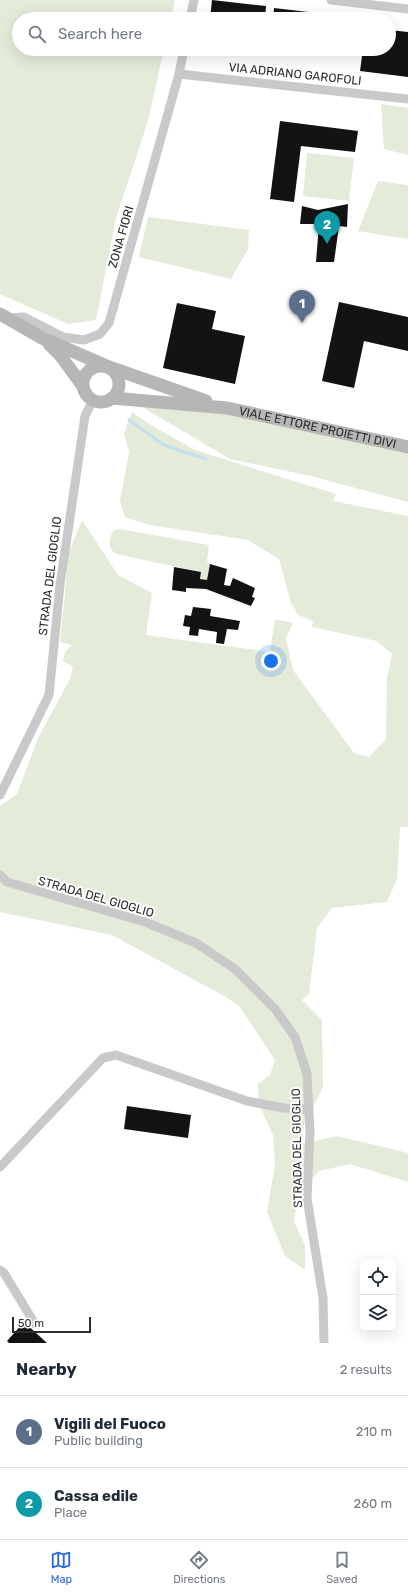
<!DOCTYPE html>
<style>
:root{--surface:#fff;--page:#f6f6f7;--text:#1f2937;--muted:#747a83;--line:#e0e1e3;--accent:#2563eb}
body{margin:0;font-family:Rubik,sans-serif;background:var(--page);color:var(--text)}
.controls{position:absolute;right:12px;bottom:12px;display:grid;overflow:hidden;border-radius:8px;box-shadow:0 4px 16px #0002}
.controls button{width:36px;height:36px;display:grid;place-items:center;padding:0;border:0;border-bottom:1px solid var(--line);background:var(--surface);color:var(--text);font:20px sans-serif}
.scale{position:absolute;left:12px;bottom:10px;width:79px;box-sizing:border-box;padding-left:4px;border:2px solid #2c2c2c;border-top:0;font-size:11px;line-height:14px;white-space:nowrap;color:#2c2c2c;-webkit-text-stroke:3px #fff;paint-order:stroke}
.you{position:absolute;left:271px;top:661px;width:14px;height:14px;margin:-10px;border:3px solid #fff;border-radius:50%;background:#1a73e8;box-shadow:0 0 0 6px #1a73e833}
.badge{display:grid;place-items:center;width:26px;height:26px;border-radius:50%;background:var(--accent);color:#fff;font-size:13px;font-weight:700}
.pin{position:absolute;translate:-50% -33px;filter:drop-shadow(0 1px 2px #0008)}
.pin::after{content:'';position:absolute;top:21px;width:14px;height:12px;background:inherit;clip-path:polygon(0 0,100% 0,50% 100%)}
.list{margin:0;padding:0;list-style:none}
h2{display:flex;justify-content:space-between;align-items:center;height:52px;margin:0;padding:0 16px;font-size:17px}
h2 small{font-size:13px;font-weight:400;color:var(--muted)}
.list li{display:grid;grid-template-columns:26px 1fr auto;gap:12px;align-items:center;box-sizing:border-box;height:72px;padding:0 16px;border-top:1px solid var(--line)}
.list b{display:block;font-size:15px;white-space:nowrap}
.list p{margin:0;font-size:13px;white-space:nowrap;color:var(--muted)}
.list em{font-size:13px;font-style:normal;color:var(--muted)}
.icon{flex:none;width:22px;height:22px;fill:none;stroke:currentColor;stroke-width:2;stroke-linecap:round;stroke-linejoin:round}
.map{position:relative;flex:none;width:408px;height:1343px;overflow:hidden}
.search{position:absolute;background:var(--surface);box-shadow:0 4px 16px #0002;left:12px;right:12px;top:12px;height:44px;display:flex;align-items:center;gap:10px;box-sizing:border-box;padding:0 14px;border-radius:22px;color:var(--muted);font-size:15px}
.sheet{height:196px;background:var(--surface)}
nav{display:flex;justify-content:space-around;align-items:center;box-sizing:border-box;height:56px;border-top:1px solid var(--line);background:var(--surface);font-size:11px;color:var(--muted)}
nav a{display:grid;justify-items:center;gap:2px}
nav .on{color:var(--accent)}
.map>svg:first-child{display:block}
.green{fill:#e4ebd8}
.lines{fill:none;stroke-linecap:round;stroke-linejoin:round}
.stream{stroke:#c2e0ed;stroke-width:3}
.building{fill:#131313}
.street{stroke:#c9c9c9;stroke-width:9}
.secondary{stroke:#b6b6b6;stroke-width:13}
.labels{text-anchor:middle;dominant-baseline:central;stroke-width:4;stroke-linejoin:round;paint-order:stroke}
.street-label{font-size:12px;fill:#2c2c2c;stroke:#fff}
</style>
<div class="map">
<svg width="408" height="1343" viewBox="0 0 408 1343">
<rect width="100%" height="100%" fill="#fff"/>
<!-- green -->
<g class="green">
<path d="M0,0h175l-4,19h-152v30h145l-16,72 -32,97 -20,102 -28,4 -68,-30z"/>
<path d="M381,104l27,4v47l-24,-6z"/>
<path d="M307,153l47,5 -5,43 -46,-5z"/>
<path d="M378,181l30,4v54l-50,-8z"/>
<path d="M148,217l101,13 -1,19 -17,30 -92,-22z"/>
<path d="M137,404l55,3 216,45v50l-97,-26 -81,-17z"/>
<path d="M132,412l19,13 44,25 141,44 -3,7 75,15v311h-8l-3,52 -10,23 -55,6 -15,20 -8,66 -7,6 20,20 1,67 -20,39 -1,18 35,-8 71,17v29l-58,-18 -31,7 -20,21 -5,30 11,23v25l-20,-14 -18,-44 8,-47 -2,-30 -14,-30 -1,-21 12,-9 5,-15 -35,-53 -14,-10 -114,-62 -112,-23v-106l17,-12 21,-56 32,-59 3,-12 -10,-6 2,-9 7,-7 -12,-3 9,-90 13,-32 36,55 34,18 -6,42 124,17 5,-33 18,4 -7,15 7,32 61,83 15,4 17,-18 1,-61 5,-24 -15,-13 -65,-14 1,-6 -15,-6 -7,-12 -12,-44 -31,-19 -98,-15 -25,-8 -5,-16 9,-49 -5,-19z"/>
<path d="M120,529l89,16 -2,16 3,3 -3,16 -7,-1 1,-7 -85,-18c-9,-6 -8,-15 -2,-24z"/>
</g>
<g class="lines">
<!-- stream -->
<path class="stream" d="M129,420l35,25 42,14"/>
</g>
<!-- building -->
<g class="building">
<path d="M212,0l54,6 -1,13h-55z"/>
<path d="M274,8l68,8v3h-69z"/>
<path d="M389,30l19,2v45l-48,-6 3,-22h26z"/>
<path d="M280,121l78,10 -3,21 -54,-6 -7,56 -24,-3z"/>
<path d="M348,204l-1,23 -8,-1 -5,36h-18l3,-38h-19l2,-18 16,4z"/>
<path d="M339,302l69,15v34l-44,-10 -10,47 -32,-7z"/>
<path d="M177,303l39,8 -4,18 33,7 -10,48 -72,-16z"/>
<path d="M210,564l17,5 -3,16 6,1 3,-8 22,10 -3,9 3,1 -4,8 -45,-17 -20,-1v4l-14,-2 2,-23 27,5 -1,7 7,1z"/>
<path d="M193,607l18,2 -1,7 30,5 -2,9 -11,-1 -3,15 -8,-1 1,-11 -18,-3 -1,7 -9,-1 1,-8 -7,-1 2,-11 6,1z"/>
<path d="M127,1106l64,9 -3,23 -64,-9z"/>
<path d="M24,1322l23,21h-38l-2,-2z"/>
</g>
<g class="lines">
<!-- street -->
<g class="street">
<path d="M331,0l77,9"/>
<path d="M190,19l4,-19"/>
<path d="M179,74l229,25"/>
<path d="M8,318l16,-1 39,20 21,3 16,-6 9,-11 70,-249 5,-25"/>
<path d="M0,795l49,-100 11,-110 25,-169 8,-16"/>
<path d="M0,875l7,7 138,40 51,21 39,26 40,40 20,28 12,37 3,57 -3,67 16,100 1,45"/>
<path d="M0,1167l103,-109 13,-3 131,46 37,7 25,1"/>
<path d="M0,1270l4,3 31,51"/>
</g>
<!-- secondary -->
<g class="secondary">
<path d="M0,314l42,24 67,29 97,34"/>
<path d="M49,344l11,11 22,30"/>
<circle cx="101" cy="384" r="18"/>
<path id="s1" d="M112,398l115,10 181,39"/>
</g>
</g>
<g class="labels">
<!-- street labels -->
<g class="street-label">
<text transform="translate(295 74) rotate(6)">VIA ADRIANO GAROFOLI</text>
<text transform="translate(121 237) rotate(-74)">ZONA FIORI</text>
<text stroke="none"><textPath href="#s1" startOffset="208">VIALE ETTORE PROIETTI DIVI</textPath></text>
<text transform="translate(50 576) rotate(-83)">STRADA DEL GIOGLIO</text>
<text transform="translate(96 897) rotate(16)">STRADA DEL GIOGLIO</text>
<text transform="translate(297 1148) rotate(-91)">STRADA DEL GIOGLIO</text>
</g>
</g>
</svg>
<div class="controls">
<button><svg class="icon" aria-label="locate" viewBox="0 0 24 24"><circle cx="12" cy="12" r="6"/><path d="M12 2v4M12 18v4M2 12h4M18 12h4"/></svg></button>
<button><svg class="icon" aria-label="layers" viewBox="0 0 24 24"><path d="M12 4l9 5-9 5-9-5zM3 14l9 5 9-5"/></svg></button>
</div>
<div class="scale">50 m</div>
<div class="you"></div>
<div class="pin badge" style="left:302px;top:323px;background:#5c6f8a">1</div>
<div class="pin badge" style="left:327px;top:244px;background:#0f9aa8">2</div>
<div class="search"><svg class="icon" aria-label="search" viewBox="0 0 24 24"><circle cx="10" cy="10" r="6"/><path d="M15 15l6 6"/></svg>Search here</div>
</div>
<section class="sheet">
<h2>Nearby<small>2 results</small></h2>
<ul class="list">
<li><span class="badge" style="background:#5c6f8a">1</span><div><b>Vigili del Fuoco</b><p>Public building</p></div><em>210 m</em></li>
<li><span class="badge" style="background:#0f9aa8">2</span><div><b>Cassa edile</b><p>Place</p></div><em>260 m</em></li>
</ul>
</section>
<nav>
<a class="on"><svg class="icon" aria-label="map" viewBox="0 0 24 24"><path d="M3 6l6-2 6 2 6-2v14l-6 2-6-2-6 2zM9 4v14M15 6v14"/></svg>Map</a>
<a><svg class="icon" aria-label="directions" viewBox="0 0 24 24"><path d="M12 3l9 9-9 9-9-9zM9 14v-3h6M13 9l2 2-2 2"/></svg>Directions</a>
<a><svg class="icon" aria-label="saved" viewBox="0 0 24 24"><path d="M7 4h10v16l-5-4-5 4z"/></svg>Saved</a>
</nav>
